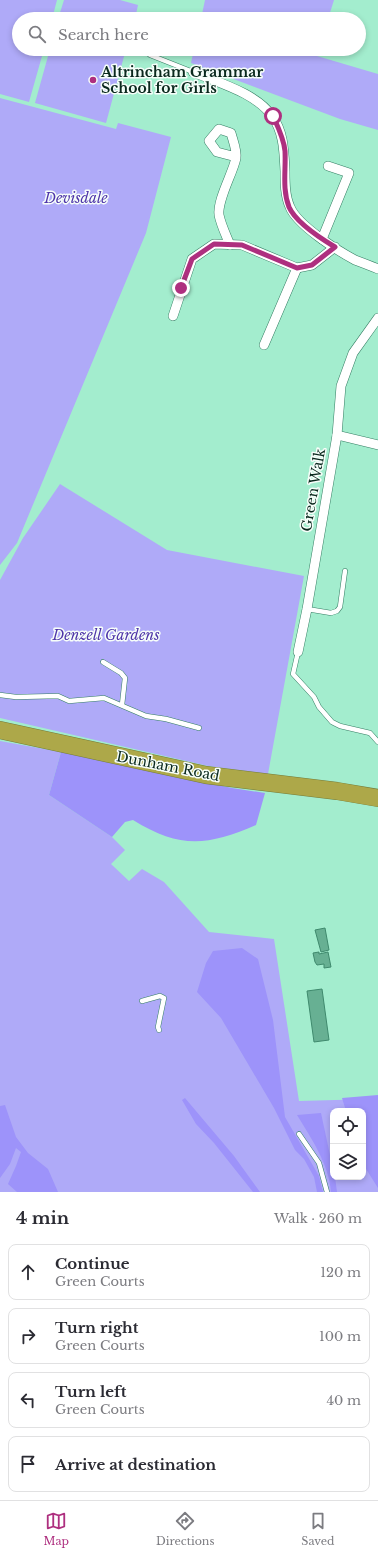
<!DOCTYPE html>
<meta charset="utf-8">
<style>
:root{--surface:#fff;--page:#f2f2f3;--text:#2b2b33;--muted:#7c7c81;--line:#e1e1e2;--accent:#ae2f7f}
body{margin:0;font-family:"Libre Baskerville",serif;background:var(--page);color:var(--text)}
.controls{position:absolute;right:12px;bottom:12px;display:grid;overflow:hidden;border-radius:8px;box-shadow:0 2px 6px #0003}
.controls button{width:36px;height:36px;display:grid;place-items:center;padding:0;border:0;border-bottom:1px solid var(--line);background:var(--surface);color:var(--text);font:20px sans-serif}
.stop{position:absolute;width:12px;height:12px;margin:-9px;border:3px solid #ae2f7f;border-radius:50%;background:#fff}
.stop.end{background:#ae2f7f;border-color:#fff;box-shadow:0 1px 4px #0008}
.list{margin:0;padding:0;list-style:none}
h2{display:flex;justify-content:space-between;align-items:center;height:52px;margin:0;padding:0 16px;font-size:17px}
h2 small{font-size:13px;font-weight:400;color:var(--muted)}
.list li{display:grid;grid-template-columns:26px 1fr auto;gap:12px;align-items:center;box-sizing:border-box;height:56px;margin:0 8px 8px;padding:0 8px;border:1px solid var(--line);border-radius:8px}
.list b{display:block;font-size:15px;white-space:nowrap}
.list p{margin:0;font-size:13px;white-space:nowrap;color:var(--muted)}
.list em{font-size:13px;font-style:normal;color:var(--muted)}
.icon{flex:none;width:22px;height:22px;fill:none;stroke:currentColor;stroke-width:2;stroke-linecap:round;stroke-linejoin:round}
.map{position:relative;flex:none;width:378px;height:1192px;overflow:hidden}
.search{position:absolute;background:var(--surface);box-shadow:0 2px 6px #0003;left:12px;right:12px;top:12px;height:44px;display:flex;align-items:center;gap:10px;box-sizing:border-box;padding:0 14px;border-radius:22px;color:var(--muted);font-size:15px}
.sheet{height:308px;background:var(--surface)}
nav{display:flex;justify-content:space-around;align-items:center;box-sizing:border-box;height:56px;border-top:1px solid var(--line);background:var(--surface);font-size:11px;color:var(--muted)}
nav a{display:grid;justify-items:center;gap:2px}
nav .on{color:var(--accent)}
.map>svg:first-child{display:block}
.green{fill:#afaaf8;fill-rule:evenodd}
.forest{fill:#9d93fa}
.building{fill:#67b093;stroke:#3f896d}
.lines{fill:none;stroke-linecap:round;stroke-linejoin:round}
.lane-casing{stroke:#357f64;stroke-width:5.5}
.street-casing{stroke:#357f64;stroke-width:10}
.highway-casing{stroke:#747c3a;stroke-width:18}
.lane{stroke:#fff;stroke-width:4.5}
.street{stroke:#fff;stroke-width:9}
.highway{stroke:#ada849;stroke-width:17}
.route{stroke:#ae2f7f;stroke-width:5}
.poi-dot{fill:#ae2f7f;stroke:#f7fefa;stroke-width:1.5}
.labels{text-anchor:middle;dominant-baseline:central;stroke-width:3;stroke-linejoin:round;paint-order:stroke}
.poi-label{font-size:14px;font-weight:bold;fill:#0a291e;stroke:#f7fefa;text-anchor:start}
.park-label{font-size:14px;font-style:italic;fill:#4e35a9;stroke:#f7fefa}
.street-label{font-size:14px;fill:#0a291e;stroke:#f7fefa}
</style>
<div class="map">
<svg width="378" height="1192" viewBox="0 0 378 1192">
<rect width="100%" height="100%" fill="#a3edce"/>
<!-- green -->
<g class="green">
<path d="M0,0h57l-5,19h-33v30h25l-15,53 -29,-8z"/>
<path d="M64,0h56l18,5 -3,14h-77z"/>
<path d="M205,0h129l-6,19h-127z"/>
<path d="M50,49h76l-20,74 -71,-20z"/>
<path d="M194,49h125l-2,7 61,18v56l-38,-11 -149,-56z"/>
<path d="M0,98l116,31 2,-6 53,14 -25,96 -129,310 -17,22z"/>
<path d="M60,484l107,66 137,26 -36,198 -60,-8 -208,-48v-138l23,-42z"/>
<path d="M0,741l61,11 -12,43 63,42 13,13 -14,14 18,17 13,-12 22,13 45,50 65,7 25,162 73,-2 6,41v52h-378zM333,1111h30v66h-30z"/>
</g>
<!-- forest -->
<g class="forest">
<path d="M61,752l171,36 33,5 -9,32c-49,21 -76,24 -123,-5l-8,2 -13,15 -63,-42z"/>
<path d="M242,948l16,11 15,61 12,97 34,59 4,16h-6l-3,-15 -10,-18 -9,-9 -21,-42 -53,-90 -24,-26 9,-29 7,-12z"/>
<path d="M378,1095v93l-15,-24v-53h-17l-4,-13z"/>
<path d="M185,1098l49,58 26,36h-7l-39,-49 -18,-19 -14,-24z"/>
<path d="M5,1105l11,32 12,16 20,16 10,23h-41l-9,-8 8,-18 5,-14 -5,-4 -6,16 -10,14v-72z"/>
<path d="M321,1113l12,56v8h2l2,15h-6c-2,-28 -20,-54 -34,-77z"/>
</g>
<!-- building -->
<g class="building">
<path d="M325,928l4,22 -8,2 -6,-22z"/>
<path d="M319,952v2l9,-2 3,15 -7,1v-4l-7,1 -2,-3 -2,-9z"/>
<path d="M322,989l7,51 -15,2 -7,-51z"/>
</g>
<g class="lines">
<!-- lane casing -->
<g class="lane-casing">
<g id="lane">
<path d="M150,55l43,17"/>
<path d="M307,609l24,4 6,-2 3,-4 5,-36"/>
<path d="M298,652l-5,22 21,23 5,10 13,15 8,4 30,7 8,9"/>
<path d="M103,662l18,11 4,5 -3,27"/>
<path d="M0,695l16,2 42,-1 11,5 35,-3 42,18 20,3 33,9"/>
<path d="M142,1001l18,-5 4,2 -6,29 1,3"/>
<path d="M299,1134l20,29 8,29"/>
</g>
</g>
<!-- street casing -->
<g class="street-casing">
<g id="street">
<path d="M193,72c26,11 63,21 79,44 12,16 12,36 13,55 0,12 0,25 5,36 7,18 48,44 65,53 8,3 16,6 23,9"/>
<path d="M322,239l27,-66 -21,-7"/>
<path d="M230,245c-4,-10 -9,-20 -11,-30 -2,-15 14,-42 17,-57 1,-8 -3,-17 -5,-25l-12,-4 -10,12 8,11 19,5"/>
<path d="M173,316l19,-57 22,-15 28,1 55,23 15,-3 23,-18"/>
<path d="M264,345l33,-77"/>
<path d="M337,435l41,10"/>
<path d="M298,652l9,-43 30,-174 4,-49 12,-33 25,-35"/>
</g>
</g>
<!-- highway casing -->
<g class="highway-casing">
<path id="highway" d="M0,730l206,45 131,16 41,7"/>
</g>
<!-- lane -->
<use href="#lane" class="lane"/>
<!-- street -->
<use href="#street" class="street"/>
<!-- highway -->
<use href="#highway" class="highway"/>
</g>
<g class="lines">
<!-- route -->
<path class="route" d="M181,288l11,-29 22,-15 28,1 55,23 15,-3 23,-18c-15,-9 -39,-24 -46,-40 -7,-18 -3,-37 -4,-56 -1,-12 -7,-24 -12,-35"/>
</g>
<!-- markers -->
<circle class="poi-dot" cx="93" cy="80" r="4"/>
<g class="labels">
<!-- poi labels -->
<g class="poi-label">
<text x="101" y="72">Altrincham Grammar<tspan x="101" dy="16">School for Girls</tspan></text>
</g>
<!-- park labels -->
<g class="park-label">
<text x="76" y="198">Devisdale</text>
<text x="106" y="635">Denzell Gardens</text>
</g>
<!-- street labels -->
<g class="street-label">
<text transform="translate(313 490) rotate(-80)">Green Walk</text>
<text transform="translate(168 766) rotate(11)">Dunham Road</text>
</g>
</g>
</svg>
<div class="controls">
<button><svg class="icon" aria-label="locate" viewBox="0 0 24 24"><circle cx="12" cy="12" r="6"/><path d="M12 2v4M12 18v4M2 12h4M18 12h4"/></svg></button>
<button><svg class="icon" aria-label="layers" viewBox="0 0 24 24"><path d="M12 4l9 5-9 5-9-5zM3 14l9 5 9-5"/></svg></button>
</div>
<div class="stop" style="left:273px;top:116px"></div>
<div class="stop end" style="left:181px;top:288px"></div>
<div class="search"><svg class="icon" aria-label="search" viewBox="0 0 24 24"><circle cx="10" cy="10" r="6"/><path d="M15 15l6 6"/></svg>Search here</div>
</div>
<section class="sheet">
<h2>4 min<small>Walk · 260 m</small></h2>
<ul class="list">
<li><svg class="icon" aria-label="ahead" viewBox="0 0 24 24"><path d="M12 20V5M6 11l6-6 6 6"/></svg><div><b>Continue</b><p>Green Courts</p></div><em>120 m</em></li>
<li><svg class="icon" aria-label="right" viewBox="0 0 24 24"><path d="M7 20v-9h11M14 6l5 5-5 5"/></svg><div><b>Turn right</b><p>Green Courts</p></div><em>100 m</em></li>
<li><svg class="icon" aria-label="left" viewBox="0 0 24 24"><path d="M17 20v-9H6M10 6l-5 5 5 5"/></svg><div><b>Turn left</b><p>Green Courts</p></div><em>40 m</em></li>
<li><svg class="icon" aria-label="arrive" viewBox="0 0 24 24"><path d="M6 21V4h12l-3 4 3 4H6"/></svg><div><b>Arrive at destination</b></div></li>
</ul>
</section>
<nav>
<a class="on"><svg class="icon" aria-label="map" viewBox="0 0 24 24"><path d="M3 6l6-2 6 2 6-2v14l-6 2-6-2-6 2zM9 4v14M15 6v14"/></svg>Map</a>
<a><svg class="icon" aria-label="directions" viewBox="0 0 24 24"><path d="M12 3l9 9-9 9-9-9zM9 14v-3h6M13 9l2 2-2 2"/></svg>Directions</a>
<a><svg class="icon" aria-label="saved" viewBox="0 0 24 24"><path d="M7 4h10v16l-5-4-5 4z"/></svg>Saved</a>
</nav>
